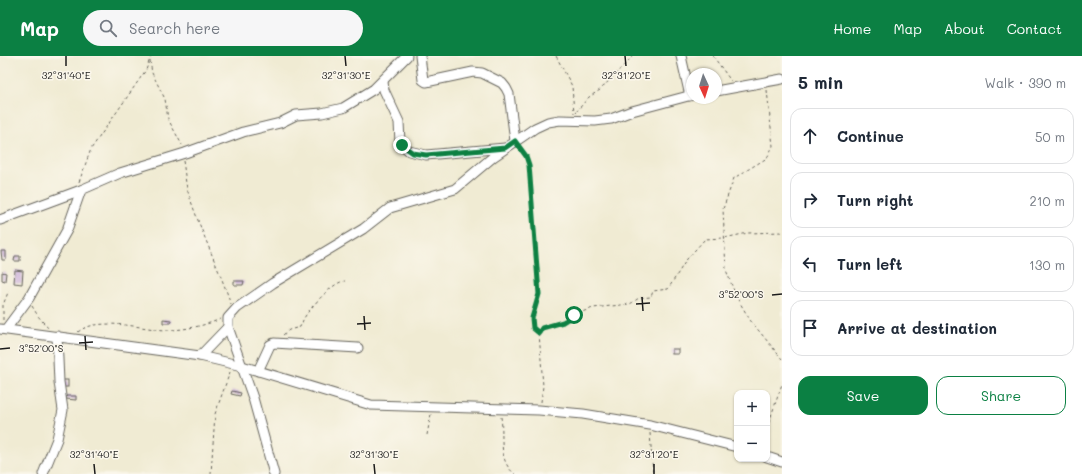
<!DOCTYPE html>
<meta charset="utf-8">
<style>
:root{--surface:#fff;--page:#f6f6f7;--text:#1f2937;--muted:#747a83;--line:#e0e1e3;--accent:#0b8043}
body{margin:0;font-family:Mali,sans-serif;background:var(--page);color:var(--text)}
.controls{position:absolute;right:12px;bottom:12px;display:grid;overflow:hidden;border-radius:8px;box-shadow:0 1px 3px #0004}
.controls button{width:36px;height:36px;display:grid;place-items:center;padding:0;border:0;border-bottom:1px solid var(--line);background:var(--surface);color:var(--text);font:20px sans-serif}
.compass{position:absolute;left:686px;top:12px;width:36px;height:36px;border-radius:50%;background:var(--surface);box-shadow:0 1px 3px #0004;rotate:176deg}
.stop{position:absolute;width:12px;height:12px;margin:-9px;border:3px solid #0b8043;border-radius:50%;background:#fff}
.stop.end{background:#0b8043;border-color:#fff;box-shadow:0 1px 4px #0008}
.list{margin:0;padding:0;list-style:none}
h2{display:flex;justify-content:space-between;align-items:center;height:52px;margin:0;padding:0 16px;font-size:17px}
h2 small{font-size:13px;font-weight:400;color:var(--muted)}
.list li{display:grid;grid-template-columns:26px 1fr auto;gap:12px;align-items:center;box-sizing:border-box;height:56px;margin:0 8px 8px;padding:0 8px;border:1px solid var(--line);border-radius:12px}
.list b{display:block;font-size:15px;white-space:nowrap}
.list em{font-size:13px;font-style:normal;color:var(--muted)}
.actions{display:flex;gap:8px;padding:12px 16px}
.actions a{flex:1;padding:9px 0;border:1px solid var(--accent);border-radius:12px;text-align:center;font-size:14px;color:var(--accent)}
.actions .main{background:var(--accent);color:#fff}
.icon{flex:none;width:22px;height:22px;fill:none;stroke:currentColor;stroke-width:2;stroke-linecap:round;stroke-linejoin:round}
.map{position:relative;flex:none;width:782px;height:418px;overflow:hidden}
header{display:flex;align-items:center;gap:24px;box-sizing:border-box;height:56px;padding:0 20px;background:var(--accent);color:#fff}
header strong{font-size:19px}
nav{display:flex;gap:22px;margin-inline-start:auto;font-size:14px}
.search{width:280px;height:36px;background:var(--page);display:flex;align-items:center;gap:10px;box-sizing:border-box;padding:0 14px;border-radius:22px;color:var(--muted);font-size:15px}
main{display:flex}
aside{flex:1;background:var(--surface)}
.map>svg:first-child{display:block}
.building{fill:#c3a4d6}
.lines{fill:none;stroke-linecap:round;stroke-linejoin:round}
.minor-casing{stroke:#66645c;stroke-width:11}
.path{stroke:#66645c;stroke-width:1;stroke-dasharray:3 3;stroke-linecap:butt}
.minor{stroke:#fff;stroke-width:9}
.route{stroke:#0b8043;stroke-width:5}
.ticks{fill:none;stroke:#1c1c1c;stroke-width:1.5}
.ticks-label{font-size:10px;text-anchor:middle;fill:#1c1c1c;stroke:#fbf7ec;stroke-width:3;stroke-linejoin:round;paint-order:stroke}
</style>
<header>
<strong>Map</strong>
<div class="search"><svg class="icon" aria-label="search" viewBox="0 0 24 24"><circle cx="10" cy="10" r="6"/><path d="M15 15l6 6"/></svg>Search here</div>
<nav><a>Home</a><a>Map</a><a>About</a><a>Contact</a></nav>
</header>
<main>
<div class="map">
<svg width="782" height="418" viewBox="0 0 782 418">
<rect width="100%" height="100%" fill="#fbf7ec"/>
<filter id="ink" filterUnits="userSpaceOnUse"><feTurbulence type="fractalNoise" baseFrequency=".025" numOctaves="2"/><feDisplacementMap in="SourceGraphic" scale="8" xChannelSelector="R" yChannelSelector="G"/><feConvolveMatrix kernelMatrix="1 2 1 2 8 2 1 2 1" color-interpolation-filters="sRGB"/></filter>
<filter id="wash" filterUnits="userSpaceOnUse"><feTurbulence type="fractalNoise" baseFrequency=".012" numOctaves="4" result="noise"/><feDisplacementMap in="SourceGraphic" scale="16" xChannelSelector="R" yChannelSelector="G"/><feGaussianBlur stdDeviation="0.9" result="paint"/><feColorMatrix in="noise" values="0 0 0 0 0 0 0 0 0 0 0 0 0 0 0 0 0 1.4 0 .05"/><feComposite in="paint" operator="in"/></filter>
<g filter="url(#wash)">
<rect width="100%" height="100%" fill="#f0ebd3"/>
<g id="blocks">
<!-- building -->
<g class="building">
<path d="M1,195h5v9h-4z"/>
<path d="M15,200h5v5h-6z"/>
<path d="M15,214l8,1 -1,13 -8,-1z"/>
<path d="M2,216l4,1 -1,8 -3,-1z"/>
<path d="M234,225h10l-1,4h-9z"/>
<path d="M163,263l8,1v3h-8z"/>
<rect x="672" y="293" width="6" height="5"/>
<rect x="63" y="324" width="5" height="7"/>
<path d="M232,335l9,2 -1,3 -9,-2z"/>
<path d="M66,340h10v4l-10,-1z"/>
</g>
</g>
</g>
<g filter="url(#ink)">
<use href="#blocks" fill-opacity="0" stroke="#66645c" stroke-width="1"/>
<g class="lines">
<!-- minor casing -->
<g class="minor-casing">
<g id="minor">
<path d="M420,0l3,24 3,2 47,-10 9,1 20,10 4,5 3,6 6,47"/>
<path d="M681,0l9,40"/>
<path d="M383,25l1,9 15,32 1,21 9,8 17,4 79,-7"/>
<path d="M716,35l66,-12"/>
<path d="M0,164l81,-30 39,-17 65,-20 58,-21 37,-9 16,-8 26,-2 21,-5 31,-19 33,-33"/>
<path d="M0,273l200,27 42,10 129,39 168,5 44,4 67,11 87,22"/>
<path d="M6,273l23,-31 38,-68 14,-40"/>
<path d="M200,300l28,-29"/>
<path d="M258,315l12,-26 4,-2 84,5"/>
<path d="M767,401l15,5"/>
<path d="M43,418l14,-35 6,-29 -4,-28 -2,-46"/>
<path d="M274,418l-21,-76 -25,-71v-9l9,-10 36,-25 90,-54 27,-21 65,-19 38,-32 42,-29 13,-6 12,-2 35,1 16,-2 21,-8 60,-16"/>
</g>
</g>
<!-- path -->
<g class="path">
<path d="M556,0l16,30 2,27"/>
<path d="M713,0l18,25"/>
<path d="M150,5l2,12 13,26 3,20 14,26"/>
<path d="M767,34l6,56 -6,12 -33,20 -11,31 3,61 10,26 14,24 32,39"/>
<path d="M576,56l13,-15 11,-7 33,-34"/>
<path d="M521,92l8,17 10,129 -7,29 1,5 5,5"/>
<path d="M183,105c2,11 2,21 5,31 12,38 30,74 43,112"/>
<path d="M79,126l12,-33 55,-79 5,-14"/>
<path d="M32,250l6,10 10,12"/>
<path d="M3,264v-15l6,-15"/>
<path d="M78,276c19,-16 65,-3 88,-2 19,0 37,-4 55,-11"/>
<path d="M283,279l6,-5 11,-3c2,-4 3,-8 6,-12 6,-9 28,-34 39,-34"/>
<path d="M541,346l2,-16 -4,-53 3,-5 21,-6 13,-8 17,-6 37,-4 9,-6 12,-1 2,-6 15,-2 19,-30 18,-20 19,-1 24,-5 34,-1"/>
<path d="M501,361c3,19 -4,44 14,57"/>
<path d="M767,372l15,-44"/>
<path d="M650,377l3,41"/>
<path d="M427,379l4,-21"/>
<path d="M211,418l4,-60 15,-42"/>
</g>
<!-- minor -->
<use href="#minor" class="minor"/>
</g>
</g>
<g class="lines" filter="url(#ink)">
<!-- route -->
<path class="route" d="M402,89l11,8 13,2 79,-7 10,-7 11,15 3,9 10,129 -7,24 1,10 6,5 3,-5 21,-6 11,-7"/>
</g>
<!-- ticks -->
<path class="ticks" d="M66,0v10M345,0l1,10M625,0l1,10M772,239l10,-1M642,241l1,14M636,248l14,-1M364,260l1,14M357,268l14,-1M85,280l1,14M79,287l14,-1M0,293l10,-1M94,408l1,10M374,408l1,10M654,408v10"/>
<g class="ticks-label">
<text x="66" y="23">32°31'40"E</text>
<text x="346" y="23">32°31'30"E</text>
<text x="626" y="23">32°31'20"E</text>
<text x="741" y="242">3°52'00"S</text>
<text x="41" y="296">3°52'00"S</text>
<text x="94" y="402">32°31'40"E</text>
<text x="374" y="402">32°31'30"E</text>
<text x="654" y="402">32°31'20"E</text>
</g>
</svg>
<div class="controls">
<button>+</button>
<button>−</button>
</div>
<svg class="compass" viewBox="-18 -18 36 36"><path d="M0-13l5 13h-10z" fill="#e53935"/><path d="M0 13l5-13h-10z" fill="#747a83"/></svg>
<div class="stop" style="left:574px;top:259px"></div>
<div class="stop end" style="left:402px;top:89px"></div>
</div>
<aside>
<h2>5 min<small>Walk · 390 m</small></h2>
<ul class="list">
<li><svg class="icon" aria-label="ahead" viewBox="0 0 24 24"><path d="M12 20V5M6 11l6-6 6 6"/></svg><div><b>Continue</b></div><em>50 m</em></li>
<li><svg class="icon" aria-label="right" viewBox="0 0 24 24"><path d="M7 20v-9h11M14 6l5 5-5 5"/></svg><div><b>Turn right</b></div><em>210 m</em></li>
<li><svg class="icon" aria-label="left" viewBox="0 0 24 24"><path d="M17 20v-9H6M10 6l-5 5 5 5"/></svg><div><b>Turn left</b></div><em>130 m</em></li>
<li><svg class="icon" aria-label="arrive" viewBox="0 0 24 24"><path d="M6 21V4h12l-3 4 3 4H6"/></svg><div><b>Arrive at destination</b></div></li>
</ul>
<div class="actions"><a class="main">Save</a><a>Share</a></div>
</aside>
</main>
